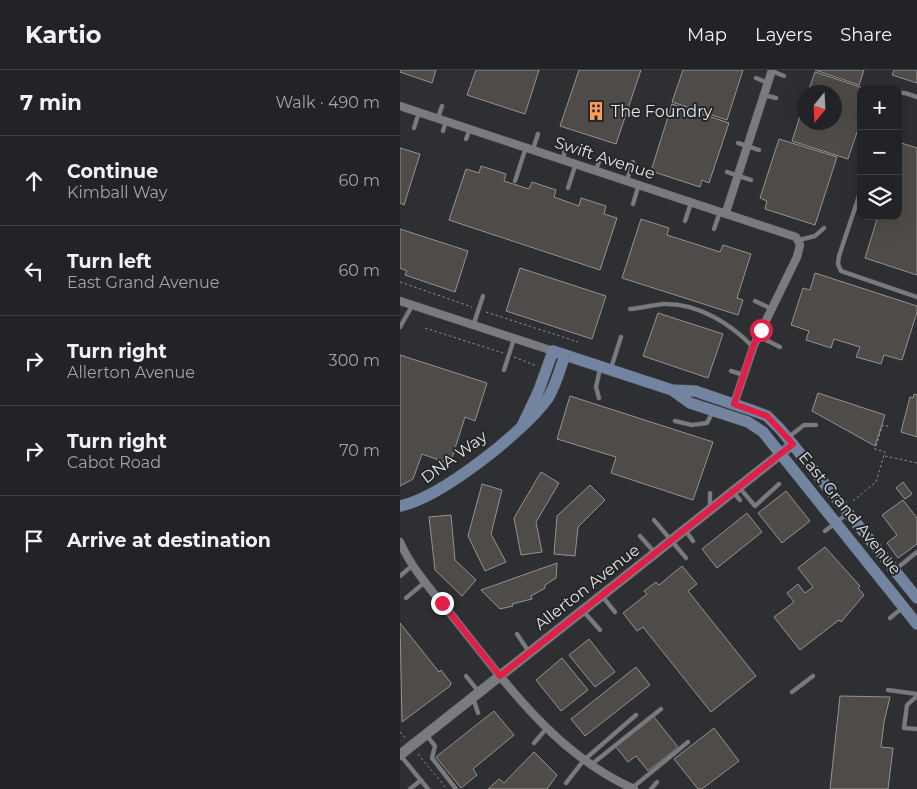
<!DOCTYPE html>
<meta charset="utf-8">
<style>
:root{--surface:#222326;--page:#2a2b2e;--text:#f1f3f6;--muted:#a2a4a7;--line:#3f4043}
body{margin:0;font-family:Montserrat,sans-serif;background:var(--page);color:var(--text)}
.controls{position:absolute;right:15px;top:15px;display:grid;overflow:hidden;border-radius:10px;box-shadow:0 5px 20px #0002}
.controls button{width:45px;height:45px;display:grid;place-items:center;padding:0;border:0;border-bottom:1px solid var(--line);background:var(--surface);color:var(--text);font:25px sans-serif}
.compass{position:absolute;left:397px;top:15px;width:45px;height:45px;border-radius:50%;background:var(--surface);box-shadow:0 5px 20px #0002;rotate:198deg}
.stop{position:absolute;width:15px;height:15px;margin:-11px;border:4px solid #e11d48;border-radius:50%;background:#fff}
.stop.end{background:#e11d48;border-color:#fff;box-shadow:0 1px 5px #0008}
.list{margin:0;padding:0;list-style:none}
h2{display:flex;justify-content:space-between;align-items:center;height:65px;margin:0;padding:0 20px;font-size:21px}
h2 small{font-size:16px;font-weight:400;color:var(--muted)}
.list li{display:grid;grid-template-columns:32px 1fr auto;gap:15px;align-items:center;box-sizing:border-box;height:90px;padding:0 20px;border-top:1px solid var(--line)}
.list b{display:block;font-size:19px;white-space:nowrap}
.list p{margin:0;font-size:16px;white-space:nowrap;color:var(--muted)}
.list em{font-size:16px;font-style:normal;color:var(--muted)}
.icon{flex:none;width:28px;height:28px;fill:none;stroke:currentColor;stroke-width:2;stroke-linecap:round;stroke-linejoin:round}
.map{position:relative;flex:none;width:517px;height:719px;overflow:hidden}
header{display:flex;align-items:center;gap:30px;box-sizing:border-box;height:70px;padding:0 25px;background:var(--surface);border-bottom:1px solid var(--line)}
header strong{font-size:24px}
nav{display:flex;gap:28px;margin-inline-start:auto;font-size:18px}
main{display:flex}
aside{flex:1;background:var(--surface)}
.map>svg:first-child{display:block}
.building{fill:#4e4b49;stroke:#959290}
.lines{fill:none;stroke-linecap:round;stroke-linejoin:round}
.service-casing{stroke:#4b4c4f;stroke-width:5}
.minor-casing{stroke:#4b4c4f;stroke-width:9}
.tertiary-casing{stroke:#4b4c4f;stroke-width:11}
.secondary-casing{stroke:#4b4c4f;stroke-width:12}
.path{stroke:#8b8c8e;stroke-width:1;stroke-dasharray:2.5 2.5;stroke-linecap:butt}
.service{stroke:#797b7e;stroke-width:4}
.minor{stroke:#797b7e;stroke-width:8}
.tertiary{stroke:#797b7e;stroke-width:10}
.secondary{stroke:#7384a0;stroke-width:11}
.route{stroke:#e11d48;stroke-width:6}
.labels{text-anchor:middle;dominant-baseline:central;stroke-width:4;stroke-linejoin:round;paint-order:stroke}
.poi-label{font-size:16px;fill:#e2e3e4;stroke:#242628;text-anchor:start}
.street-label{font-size:16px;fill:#e2e3e4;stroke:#242628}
</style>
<header>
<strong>Kartio</strong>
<nav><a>Map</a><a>Layers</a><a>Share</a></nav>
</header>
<main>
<aside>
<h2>7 min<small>Walk · 490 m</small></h2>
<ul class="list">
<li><svg class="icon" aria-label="ahead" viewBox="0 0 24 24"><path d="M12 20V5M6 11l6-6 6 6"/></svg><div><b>Continue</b><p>Kimball Way</p></div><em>60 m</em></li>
<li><svg class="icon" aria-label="left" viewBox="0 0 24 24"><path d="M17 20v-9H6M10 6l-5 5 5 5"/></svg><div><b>Turn left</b><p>East Grand Avenue</p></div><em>60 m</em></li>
<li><svg class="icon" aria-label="right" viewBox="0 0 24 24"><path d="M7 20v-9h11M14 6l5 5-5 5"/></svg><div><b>Turn right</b><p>Allerton Avenue</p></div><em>300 m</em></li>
<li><svg class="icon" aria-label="right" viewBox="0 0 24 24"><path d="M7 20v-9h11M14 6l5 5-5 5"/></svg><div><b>Turn right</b><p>Cabot Road</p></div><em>70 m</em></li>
<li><svg class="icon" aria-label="arrive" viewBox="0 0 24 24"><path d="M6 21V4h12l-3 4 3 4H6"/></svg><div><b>Arrive at destination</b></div></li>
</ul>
</aside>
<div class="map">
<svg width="517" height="719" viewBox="0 0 517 719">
<rect width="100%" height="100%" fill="#2e2f32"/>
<!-- building -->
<g class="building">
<path d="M0,0h36l-4,13 -32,-11z"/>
<path d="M76,0h63l-14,44 -58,-19z"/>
<path d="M179,0h62l-25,74 -56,-18z"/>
<path d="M283,0h60l-16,50 -55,-18z"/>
<path d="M415,0h49l-5,15z"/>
<path d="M494,0h23v13l-25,-8z"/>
<path d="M415,2l51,17h-5v31l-13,39 -56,-18 12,-37v18h30v-30h-26z"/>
<path d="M272,34l57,19 -20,60 -7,-3 -2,7 -49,-16z"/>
<path d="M379,69l58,18 -22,68 -50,-16 2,-8 -7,-3z"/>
<path d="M498,72l19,6v127l-52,-17 13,-42h20z"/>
<path d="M0,78l20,6 -16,51 -4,-2z"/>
<path d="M81,96l25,8 -2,7 25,8 3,-7 24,8 -2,7 25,9 2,-8 25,8 -2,8 13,4 -17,52 -151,-50 17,-51 13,4z"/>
<path d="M241,149l28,9 -2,7 53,17 3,-7 28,9 -14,44 6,2 -5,15 -116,-37z"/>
<path d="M0,159l68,22 -13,41 -50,-17 2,-4 -7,-3z"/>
<path d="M120,198l86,28 -14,43 -86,-28z"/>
<path d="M415,203l102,33v6l-15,48 -18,-5 -3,9 -25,-7 4,-10 -26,-8 -3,9 -25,-8 3,-9 -18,-6 12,-37 7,2z"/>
<path d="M258,243l65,21 -15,44 -65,-22z"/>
<path d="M0,285l87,28 -12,38 -10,-4 -15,47 -28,-10 -9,25 -13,7z"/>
<path d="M418,323l67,22 -10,31 -63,-35z"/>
<path d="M514,324l3,1v42l-16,-5 9,-35 3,1z"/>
<path d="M170,326l143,46 -20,58 -82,-27 5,-16 -59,-18z"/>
<path d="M141,402l18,11 -23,39 6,30 -21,3 -7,-37z"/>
<path d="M503,412l9,12 -7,5 -9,-11z"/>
<path d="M82,414l20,6 -11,44 15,28 -21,9 -17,-35z"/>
<path d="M190,415l15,15 -27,27 -3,29 -21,-2 3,-38z"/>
<path d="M386,421l24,30 -28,22 -24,-30z"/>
<path d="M503,430l14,18v26l-19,14 -11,-15 10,-8 -15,-20z"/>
<path d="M347,443l15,19 -45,36 -15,-19z"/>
<path d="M51,445l4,45 21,20 -14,16 -27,-26 -6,-53z"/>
<path d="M425,477l35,39 -2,2 6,7 -23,27 -2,-2 -39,30 -26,-33 20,-15 -7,-9 11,-9 7,9 8,-6 -15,-19z"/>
<path d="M157,493l-1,15 -11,7v3l-14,8 1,3 -20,5 1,2 -13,3 -19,-19z"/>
<path d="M282,496l15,18 -9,7 68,85 -45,36 -68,-85 -6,4 -14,-18 24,-19 -3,-3 12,-9 3,3z"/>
<path d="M0,553l39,49 2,-2 10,13 -1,3 -48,36z"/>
<path d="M189,569l26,33 -20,15 -26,-32z"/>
<path d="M162,588l26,32 -27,21 -25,-31z"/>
<path d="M236,597l14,18 -65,51 -14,-17z"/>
<path d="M440,626l50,1 -6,25 -3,25 12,1 -5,41h-58z"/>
<path d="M94,641l20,24 -41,34 4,6 -16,13 -25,-31z"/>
<path d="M254,647l24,30 -30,24 -12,-15 -8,6 -12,-15z"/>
<path d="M314,658l25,33 -37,28h-4l-24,-30z"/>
<path d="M134,682l23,23 -10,14h-59l11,-10 5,4z"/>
</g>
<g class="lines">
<!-- service casing -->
<g class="service-casing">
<g id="service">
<path d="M372,1l12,5"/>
<path d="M356,8l12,5"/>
<path d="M498,23h7l12,4"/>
<path d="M364,25l12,3"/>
<path d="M38,48l4,-12"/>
<path d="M14,58l5,-16"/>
<path d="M43,61l3,-10"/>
<path d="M66,69l4,-10"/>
<path d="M338,73l21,7"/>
<path d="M133,79l5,-15"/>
<path d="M163,89l3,-14"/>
<path d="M196,100l5,-14"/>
<path d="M327,102l24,8"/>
<path d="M227,110l6,-18"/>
<path d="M115,111l11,-34"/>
<path d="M168,118l8,-25"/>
<path d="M461,120l-22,66 -1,8 3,7 76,26"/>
<path d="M233,134l6,-20"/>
<path d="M285,151l6,-18"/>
<path d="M314,159l6,-17"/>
<path d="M399,170l16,-4 9,-8"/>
<path d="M355,231l17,8"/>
<path d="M230,239c11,-1 23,-4 34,-5 34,-1 67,20 89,43"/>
<path d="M73,256l10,-30"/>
<path d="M0,257l12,-21"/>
<path d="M358,266l22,11"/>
<path d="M211,298l10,-31"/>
<path d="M104,300l10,-31"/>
<path d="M331,301l13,4"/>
<path d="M199,328l-3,-11 4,-18"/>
<path d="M275,351l17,4 15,-2 5,-10"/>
<path d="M390,366l14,-11h12"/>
<path d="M339,417l16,19 24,-22"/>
<path d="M333,422l7,8"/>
<path d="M310,423v14"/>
<path d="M254,450l32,38"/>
<path d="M286,461l7,10"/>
<path d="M425,461l22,-17"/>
<path d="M240,466l15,17"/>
<path d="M496,499l21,-17"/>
<path d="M0,506l13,-11"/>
<path d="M203,527l12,15"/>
<path d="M6,528l19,-16"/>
<path d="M184,542l16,18"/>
<path d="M490,548l12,-10"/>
<path d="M117,564l12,18"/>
<path d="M66,606l13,16"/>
<path d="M488,620l29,4"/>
<path d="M392,622l21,-16"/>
<path d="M517,626l-10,9 -3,23 13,1"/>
<path d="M73,628l5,15"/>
<path d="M27,666l8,10 -3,12 24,31"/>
<path d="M134,673l12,-14"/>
<path d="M1,686l27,33"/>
<path d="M192,694l69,-55"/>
<path d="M166,713l18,-23 52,-45"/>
<path d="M232,718l56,-46"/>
<path d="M10,719l11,-9"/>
<path d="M251,719l6,-7"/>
</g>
</g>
<!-- minor casing -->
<g class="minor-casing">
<g id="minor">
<path d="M0,36l396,131 4,8 -3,12 -43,88 -20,59"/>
<path d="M326,142l46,-142"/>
<path d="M0,231l153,50"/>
<path d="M0,472c13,30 37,54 57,80 52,65 99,132 177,167"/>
</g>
</g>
<!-- tertiary casing -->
<g class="tertiary-casing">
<path id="tertiary" d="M0,685l393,-311"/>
</g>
<!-- secondary casing -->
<g class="secondary-casing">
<g id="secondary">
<path d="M272,320l18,13 58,19 15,10 154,192"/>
<path d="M122,356l17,-36 14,-39 119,39 23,1 59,20 13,5 14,14 136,168"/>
<path d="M0,436c40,-8 124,-74 148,-108 8,-13 12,-29 17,-43"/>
</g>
</g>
<!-- path -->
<g class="path">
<path d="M0,212l72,25"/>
<path d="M86,242l92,30"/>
<path d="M25,258l78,25"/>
<path d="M114,287l23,9"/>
<path d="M485,386l32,7"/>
<path d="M453,431l23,-19 9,-30 -10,-3 8,-24 5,1"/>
<path d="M0,662l6,7"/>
<path d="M18,684l29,35"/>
</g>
<!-- service -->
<use href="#service" class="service"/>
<!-- minor -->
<use href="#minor" class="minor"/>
<!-- tertiary -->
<use href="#tertiary" class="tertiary"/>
<!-- secondary -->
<use href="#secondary" class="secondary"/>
</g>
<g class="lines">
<!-- route -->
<path class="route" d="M42,533l58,73 293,-232 -26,-28 -33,-12 19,-57 8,-17"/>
</g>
<!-- icons -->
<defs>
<g id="building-bare" transform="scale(1.5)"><path d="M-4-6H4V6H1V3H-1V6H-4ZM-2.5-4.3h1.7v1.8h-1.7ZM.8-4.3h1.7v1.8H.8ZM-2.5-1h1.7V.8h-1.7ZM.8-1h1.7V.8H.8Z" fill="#fe9c58" stroke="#242628" stroke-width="2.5" paint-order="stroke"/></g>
</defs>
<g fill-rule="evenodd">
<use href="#building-bare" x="196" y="41"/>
</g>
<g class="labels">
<!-- poi labels -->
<g class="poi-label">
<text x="211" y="41">The Foundry</text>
</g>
<!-- street labels -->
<g class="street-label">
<text transform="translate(205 88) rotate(18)">Swift Avenue</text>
<text transform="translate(54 387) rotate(-36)">DNA Way</text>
<text transform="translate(450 443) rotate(51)">East Grand Avenue</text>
<text transform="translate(187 517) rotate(-38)">Allerton Avenue</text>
</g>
</g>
</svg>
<div class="controls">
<button>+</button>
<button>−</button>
<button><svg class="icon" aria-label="layers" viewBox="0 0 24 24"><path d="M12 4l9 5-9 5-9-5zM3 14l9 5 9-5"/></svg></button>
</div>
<svg class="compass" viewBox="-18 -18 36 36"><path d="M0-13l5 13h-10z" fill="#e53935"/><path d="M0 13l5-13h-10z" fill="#a2a4a7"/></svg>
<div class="stop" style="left:361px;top:260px"></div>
<div class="stop end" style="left:42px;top:533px"></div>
</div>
</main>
